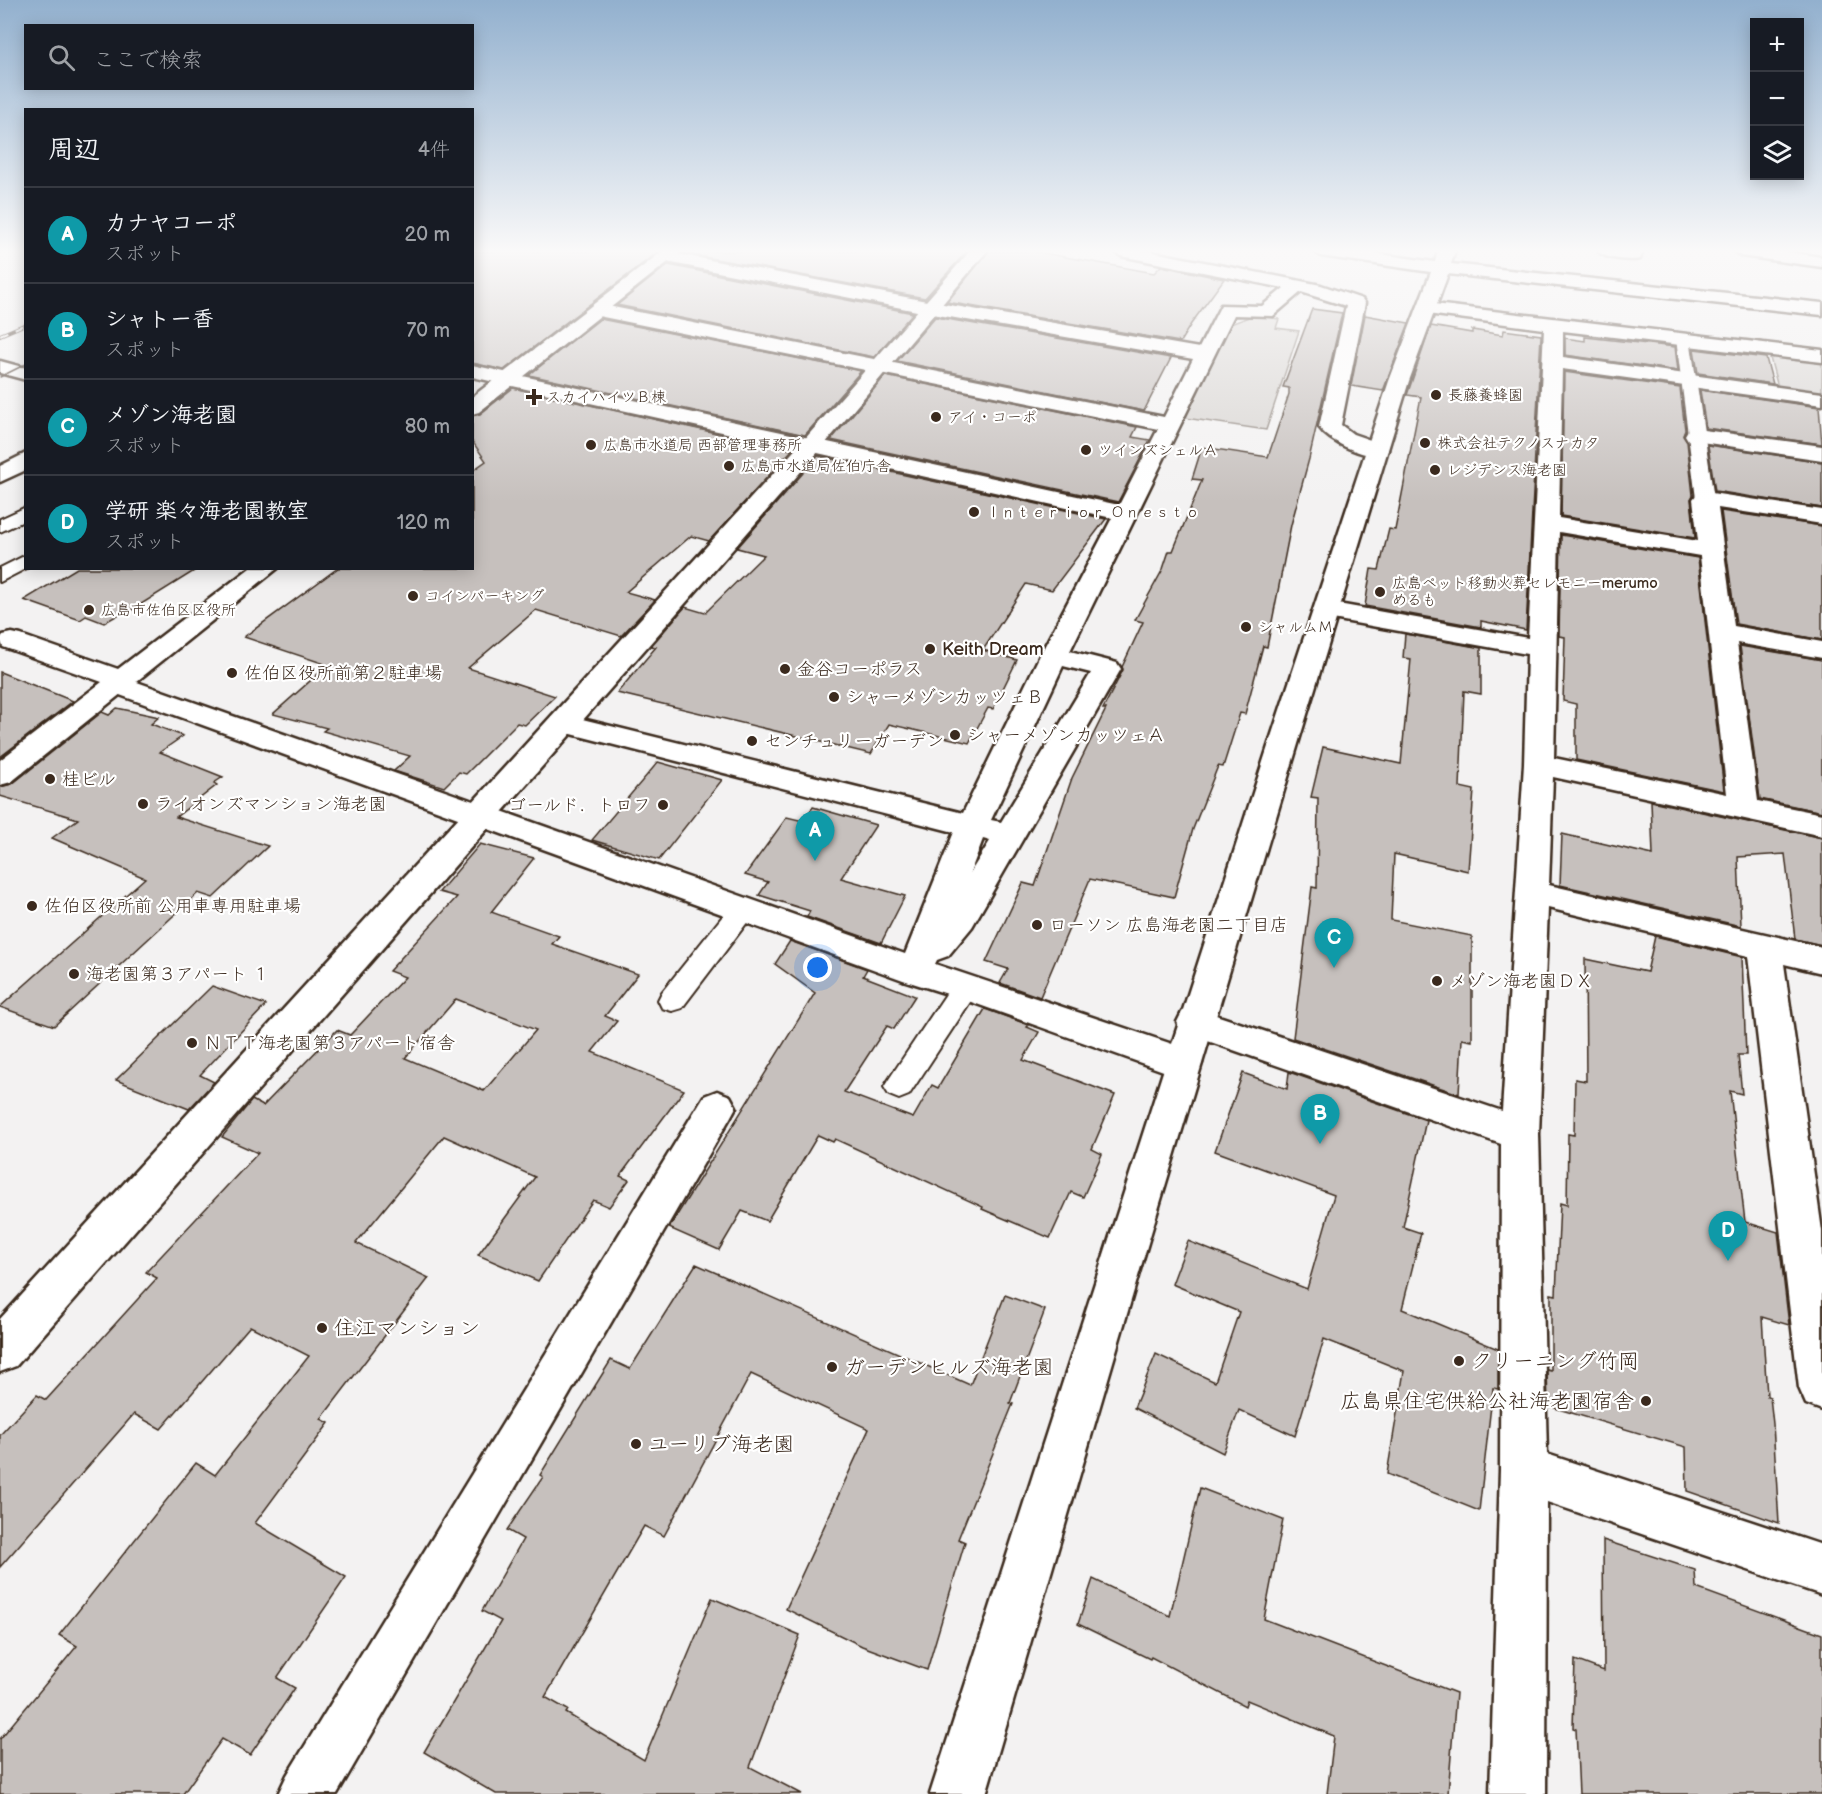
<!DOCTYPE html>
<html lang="ja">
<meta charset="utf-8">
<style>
:root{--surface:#171b24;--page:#242831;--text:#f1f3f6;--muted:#9ea1a6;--line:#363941;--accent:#1a73e8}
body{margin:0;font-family:"Balsamiq Sans","Klee One",sans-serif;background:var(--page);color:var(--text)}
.controls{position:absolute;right:18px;top:18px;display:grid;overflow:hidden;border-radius:0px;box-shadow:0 3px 15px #0003}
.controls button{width:54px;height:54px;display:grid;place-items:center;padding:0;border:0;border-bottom:2px solid var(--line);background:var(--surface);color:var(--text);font:30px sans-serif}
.you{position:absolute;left:818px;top:968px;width:21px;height:21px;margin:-15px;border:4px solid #fff;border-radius:50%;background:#1a73e8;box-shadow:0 0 0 9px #1a73e833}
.badge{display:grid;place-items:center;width:39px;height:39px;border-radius:50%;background:var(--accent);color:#fff;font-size:20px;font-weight:700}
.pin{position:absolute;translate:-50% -50px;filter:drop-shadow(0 2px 3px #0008)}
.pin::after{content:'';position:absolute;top:32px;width:21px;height:18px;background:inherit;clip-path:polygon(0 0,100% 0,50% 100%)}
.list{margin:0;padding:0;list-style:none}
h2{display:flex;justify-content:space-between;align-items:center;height:78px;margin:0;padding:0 24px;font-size:26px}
h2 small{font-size:20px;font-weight:400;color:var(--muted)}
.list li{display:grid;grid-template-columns:39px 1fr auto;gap:18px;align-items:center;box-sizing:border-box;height:96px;padding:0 24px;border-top:2px solid var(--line)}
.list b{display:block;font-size:22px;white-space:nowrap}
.list p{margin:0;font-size:20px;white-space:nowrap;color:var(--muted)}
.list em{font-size:20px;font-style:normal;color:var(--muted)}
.icon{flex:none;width:33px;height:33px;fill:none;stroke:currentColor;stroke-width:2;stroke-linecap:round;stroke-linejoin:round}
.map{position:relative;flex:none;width:1822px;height:1794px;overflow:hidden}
.search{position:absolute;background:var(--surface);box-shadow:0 3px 15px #0003;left:24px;top:24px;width:450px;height:66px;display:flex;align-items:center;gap:15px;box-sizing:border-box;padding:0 21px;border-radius:0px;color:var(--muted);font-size:22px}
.panel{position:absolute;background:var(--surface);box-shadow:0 3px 15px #0003;left:24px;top:108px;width:450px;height:462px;border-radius:0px}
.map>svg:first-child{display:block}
.green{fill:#d8d5d2;stroke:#8a8078;stroke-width:1.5}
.building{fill:#c6c0bd;stroke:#3b2a1e;stroke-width:1.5;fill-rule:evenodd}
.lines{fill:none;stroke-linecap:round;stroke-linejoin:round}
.lane-casing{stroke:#3b2a1e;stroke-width:4}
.street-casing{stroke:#3b2a1e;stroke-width:5}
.secondary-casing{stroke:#3b2a1e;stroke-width:5}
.highway-casing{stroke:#3b2a1e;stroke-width:5}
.lane{fill:#fff;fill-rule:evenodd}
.street{fill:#fff;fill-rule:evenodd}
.secondary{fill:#fff;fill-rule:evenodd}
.highway{fill:#fff;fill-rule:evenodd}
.tram{stroke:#3b2a1e;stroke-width:1.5}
.rail-casing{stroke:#3b2a1e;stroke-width:4}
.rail{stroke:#fff;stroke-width:2;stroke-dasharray:8;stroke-linecap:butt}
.poi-dot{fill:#3b2a1e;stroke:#fff;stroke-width:2}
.labels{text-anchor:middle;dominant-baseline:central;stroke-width:4.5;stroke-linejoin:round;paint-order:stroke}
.far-poi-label{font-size:15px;fill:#3b2a1e;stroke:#fff;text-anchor:start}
.poi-label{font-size:18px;fill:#3b2a1e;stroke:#fff;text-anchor:start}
.near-poi-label{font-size:21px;fill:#3b2a1e;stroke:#fff;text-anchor:start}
</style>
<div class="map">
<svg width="1822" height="1794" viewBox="0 0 1822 1794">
<rect width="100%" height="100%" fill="#f3f2f2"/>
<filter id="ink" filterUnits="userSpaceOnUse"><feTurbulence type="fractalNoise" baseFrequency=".0167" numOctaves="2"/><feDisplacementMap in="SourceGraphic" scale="12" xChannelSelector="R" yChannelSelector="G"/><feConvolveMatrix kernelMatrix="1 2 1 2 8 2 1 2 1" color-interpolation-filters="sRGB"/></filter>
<g filter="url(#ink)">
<!-- green -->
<g class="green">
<path d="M1254,315l25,4 -3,9 23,3 -33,99 -81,-12 43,-93z"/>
<path d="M1769,354l53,6v36l-43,-5z"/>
</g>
<!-- building -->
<g class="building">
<path d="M472,251h187l-155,119 -32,-7z"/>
<path d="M684,251h283l-42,47 -242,-45z"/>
<path d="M989,251h43l122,22 7,-7 63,13 -33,45 -11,18 -233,-40z"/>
<path d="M668,265l245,48 -39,44 -257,-52z"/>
<path d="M1312,309l30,4 -33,146 -18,66 -24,122 -4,-1 -18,68 -5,-1 -17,54 -5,-1 -25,63 -19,68 -84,-18 -50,118 -40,-14 8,-14 -22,-7 37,-79 12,3 37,-108 34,-69h-3l20,-39 -1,-3 21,-45 -8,-2 28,-51 6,-18h4l29,-71 -10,-1 10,-32 66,10 21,-63v-6l-6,-1z"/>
<path d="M1365,315l44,8 -26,68 -32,-5z"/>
<path d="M935,317l236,41 -27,53 -247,-50z"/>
<path d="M600,319l261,52 -56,64 -276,-60z"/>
<path d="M1431,326l41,7v-3l31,5 1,-5 37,5 -15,295 -45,-9v6l-116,-21 6,-37 8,1 10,-41 6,1 26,-133 -14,-2z"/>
<path d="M1585,337l90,10 3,24 -113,-16v-17l20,3z"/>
<path d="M1694,349l72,9 7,26 -75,-11z"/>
<path d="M1564,372l116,16 5,42 -2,6 4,6 6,53 -2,4 4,39 -134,-22z"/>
<path d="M885,376l252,51 -5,10 18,3 -32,62 -287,-62z"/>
<path d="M513,388l279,62 -83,91 -18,-5 -65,56 29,8 -34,36 -85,-26 -68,58 87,28 -30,29 -8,-2 -51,51 -7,-2 -15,15 -50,-16 16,-15 -87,-25 4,-3 -54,-14 55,-49 -84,-28 94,-69h134v-97l14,-10 -14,-20v-25l8,-2z"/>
<path d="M1700,390l119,17 3,37 -116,-16z"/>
<path d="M1708,445l114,17v46l-107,-17z"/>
<path d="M818,456l288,63 -54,71 -26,-6 -43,66 34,10 -24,49 -5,-1 -19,35 -80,-19 -18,30 -254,-61 39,-46 -5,-1 34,-39 20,6 59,-58 -27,-7z"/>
<path d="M1721,511l101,15v114l-86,-16z"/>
<path d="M1561,535l137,23 26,233 -148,-31v-56l-13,-3 2,-64 -6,-1z"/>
<path d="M77,568h122l-72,45 -4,-1 -19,11 -18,-7 -6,4 -56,-20z"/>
<path d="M1405,634l76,14v46l-17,-3 -4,96 14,3 -6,81 -74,-17 -3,66 81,16v105l-10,-2 -3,55 -166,-56 19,-151 5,1 1,-90 -7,-1 12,-50 78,17 10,-105 -8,-1z"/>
<path d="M1740,646l82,14v152l-62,-13z"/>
<path d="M0,672l73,29 -73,56z"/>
<path d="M117,708l42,9 -8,7 32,12 -23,16 63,25 -9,6 3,2 -41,32 92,29 -55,52 -15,-5 -144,133 -54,-19 145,-129 -93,-40 26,-19 -78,-23v-9l12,-3 90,-72 7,3z"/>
<path d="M658,762l64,18 -63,80 -67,-20z"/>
<path d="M1651,801l171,37v107l-27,-6 -10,-85 -47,3 3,69 -181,-41 2,-51 91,21z"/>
<path d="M813,807l63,18 -35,53 64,18 -24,47 -74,-26 3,-6 -51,-16 9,-13 -23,-7 42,-58 16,4z"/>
<path d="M480,844l54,14 -43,54 68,24 -7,8 86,30 -33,42 12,5 -25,31 92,38 -64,86 9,4 -20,27 -16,-7 -55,81 -60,-26 57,-78 -91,-41 -88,107 73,35 -108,141 8,4 -74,100 91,54 -69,101 18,10 -45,67 -28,-16 -39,55h-183v-55l77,-93 -18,-11 137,-172 19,12 94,-119 -59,-30 -89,103 -27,-15 -134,153v-132l37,-40 9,5 111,-122 -11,-6 112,-119 -36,-16 30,-37 11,6 74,-76 13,5 55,-58 -16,-6 68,-74 -18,-5zM456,999l80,31 -52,61 -79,-33z"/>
<path d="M1655,936l87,21 4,98h-8l4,39 -12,-3 15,131 33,10 11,93 -27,-8 5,79 3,1 3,27 6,99 -92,-32 -1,-44 -138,-41 -1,-36 4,1v-77l5,1 4,-92 7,2 1,-71 6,1 1,-56 11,2 -1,-122 62,13z"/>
<path d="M790,941l77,28 -4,7 52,20 -21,33 -7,-3 -43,66 69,26 19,-33 6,3 47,-79 44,16 -2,2 12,5 -16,28 92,35 -23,54 10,5 -19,43 -12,-5 -21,46 -68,-29 1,-2 -148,-68 -2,3 -15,-7 -51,86 -25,-10 -23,39 -50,-22 146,-235 -40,-29z"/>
<path d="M212,986l54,19 -66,70 14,7 -25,27 -73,-29z"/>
<path d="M1289,1072l137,48 -23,107 18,6 -19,76 96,40v40l-5,-1 -14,123 -92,-37 17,-103 -80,-32 -29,97 -56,-26 -16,43 -89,-45 22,-54 59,28 24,-70 -67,-28 16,-43 119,48 27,-94 -119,-44 28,-78 44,16z"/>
<path d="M696,1264l274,121 35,-90 40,15 -35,93 3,1 -55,135 7,3 -38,128 -65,-24 -76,-37 83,-180 -118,-55 -87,162 -20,-10 -99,171 23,13 -2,3 78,47 68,-162 88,37 -50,132 52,27h-306l-72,-42 77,-131 -19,-10 41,-72 -16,-9 36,-53 -3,-2 71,-115 19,9z"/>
<path d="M1200,1488l83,32 -19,99 192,74 -8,101h-121l7,-58 -87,-36 -2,6 -94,-49 -1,2 -72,-35 15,-45 77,37z"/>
<path d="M1603,1540l92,30 1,18 126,46v160h-243l-3,-65 -3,-1 2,-68 29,11z"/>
</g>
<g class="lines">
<!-- lane casing -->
<g class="lane-casing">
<g id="lane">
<path d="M1683,334l7,4 24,161 -3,4h-12l-3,-4 -20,-161z"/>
<path d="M26,507v13l-26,12v-13z"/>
<path d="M26,555l1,13 -27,14v-14z"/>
<path d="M743,900l9,2 4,7 -4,7 -70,92 -10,3 -10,-3 -4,-8 4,-8 72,-90z"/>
<path d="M966,976l10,3 4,7 -4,7 -67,102 -10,4 -10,-4 -5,-8 5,-8 67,-100z"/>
</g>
</g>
<!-- street casing -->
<g class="street-casing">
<g id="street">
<path d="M1113,251h35l173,34 41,14 3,4 -24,122 12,9 32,11 3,5 -3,5c-19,4 -55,-12 -66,-28l27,-121 -45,-14 -28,24 -39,-1 -164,336 47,12 4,6 -149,258 -24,29 -11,4 -2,4 261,88 6,11 -6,11 -13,4 -226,-81 -54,-17 -786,-286 -9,-14 4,-6 10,-2 10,2 5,8 768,272 49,-122 -402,-103 -4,-6 4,-6 10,-3 401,99 77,-158 72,-137 -640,-141v-12l647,140 39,-76 -560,-113 -7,-2 -2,-4 2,-4 7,-2 566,113 29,-58 -261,-45 -265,-52 -6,-1 -3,-4 3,-4 6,-1 265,50 267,46 22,-43 41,1 22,-18 -163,-32zM1063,666l28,7 -90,149 -10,-2zM983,839l7,2 -20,32z"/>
<path d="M1598,251h45l-3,8c-11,2 -35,0 -42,-8z"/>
<path d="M1733,251h47l42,6v10l-81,-11z"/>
<path d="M1426,303l396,47v12l-259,-31v26l259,36v12l-260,-36 -3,149 139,23 -5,-42 4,-5 8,-2 117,18v14l-104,-16 16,118 88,16v16l-85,-15 21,158 64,13v22l-269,-59 -4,108 273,62v26l-38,-9 38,267v179l-16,-6 -7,-16 -51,-432 -200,-48 -9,226 8,320 275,91v50l-275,-93 -1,292h-56l10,-324 1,-326 -319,-112 -5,-10 5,-10 13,-4 307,103 22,-347 3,-110 -200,-36 -9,-3 -4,-5 4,-5 9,-3 201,36 16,-309 -125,-16 -2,-4 2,-4zM1559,532l141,24 27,238 -173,-36z"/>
<path d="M0,361l26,7v12l-26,-7z"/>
<path d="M1696,429l126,17v14l-134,-20 -3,-5 3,-5z"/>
<path d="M717,1091l13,5 6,11 -6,11 -393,676h-59l9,-19 417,-679z"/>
</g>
</g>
<!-- secondary casing -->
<g class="secondary-casing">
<g id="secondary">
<path d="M663,251h19l-203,161 -7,2v-17z"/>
<path d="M970,251h17l-168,200 -803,915 -16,6v-53l803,-878z"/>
<path d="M1313,251h46l76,11 3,-11h17l-4,13 371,39v12l-374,-41 -39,107 -108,353 -159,529 -156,531h-56l342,-1060 117,-353 42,-109 -110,-16z"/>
<path d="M250,568h28l-267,214 -11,3v-25l102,-78 -99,-35 -3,-8 3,-4 9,-2 9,2 97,34z"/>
</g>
</g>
<!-- highway casing -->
<g class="highway-casing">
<path id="highway" d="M26,453v17l-26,12v-16z"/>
</g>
<!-- lane -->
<use href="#lane" class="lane"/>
<!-- street -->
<use href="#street" class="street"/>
<!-- secondary -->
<use href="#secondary" class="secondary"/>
<!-- highway -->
<use href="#highway" class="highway"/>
<!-- tram -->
<path class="tram" d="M0,377l26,-13"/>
<!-- rail casing -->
<g class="rail-casing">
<path id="rail" d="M0,335l26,-11"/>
</g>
<!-- rail -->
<use href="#rail" class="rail"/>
</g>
</g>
<!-- sky -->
<linearGradient id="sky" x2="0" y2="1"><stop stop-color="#92b0ce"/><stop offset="0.5" stop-color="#faf9f9"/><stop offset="1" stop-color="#faf9f9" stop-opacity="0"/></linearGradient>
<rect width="1822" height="502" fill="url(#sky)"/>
<!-- markers -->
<g class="poi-dot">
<circle cx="1436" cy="395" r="6"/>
<path d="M531 388h6v6h6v6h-6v6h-6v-6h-6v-6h6z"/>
<circle cx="936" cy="417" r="6"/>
<circle cx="1425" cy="443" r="6"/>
<circle cx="591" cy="445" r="6"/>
<circle cx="1086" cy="450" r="6"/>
<circle cx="729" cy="466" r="6"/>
<circle cx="1435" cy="470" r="6"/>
<circle cx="974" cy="512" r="6"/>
<circle cx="1380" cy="592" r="6"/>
<circle cx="413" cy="596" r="6"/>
<circle cx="89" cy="610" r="6"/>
<circle cx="1246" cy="627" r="6"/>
<circle cx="930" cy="649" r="6"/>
<circle cx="785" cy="669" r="6"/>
<circle cx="232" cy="673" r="6"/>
<circle cx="834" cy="697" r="6"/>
<circle cx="955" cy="735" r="6"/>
<circle cx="752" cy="741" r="6"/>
<circle cx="50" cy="779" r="6"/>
<circle cx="143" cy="804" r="6"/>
<circle cx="663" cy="805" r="6"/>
<circle cx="32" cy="906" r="6"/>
<circle cx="1037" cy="925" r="6"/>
<circle cx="74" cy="974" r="6"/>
<circle cx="1437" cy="981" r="6"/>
<circle cx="192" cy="1043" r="6"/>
<circle cx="322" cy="1328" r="6"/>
<circle cx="1459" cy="1361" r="6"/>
<circle cx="832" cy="1367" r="6"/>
<circle cx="1646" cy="1401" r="6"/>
<circle cx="636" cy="1444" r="6"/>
</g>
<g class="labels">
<!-- far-poi labels -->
<g class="far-poi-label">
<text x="1448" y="395">長藤養蜂園</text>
<text x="546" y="397">スカイハイツＢ棟</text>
<text x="948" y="417">アイ・コーポ</text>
<text x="1437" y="443">株式会社テクノスナカタ</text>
<text x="603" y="445">広島市水道局 西部管理事務所</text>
<text x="1098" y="450">ツインズシェルＡ</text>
<text x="741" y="466">広島市水道局佐伯庁舎</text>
<text x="1447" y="470">レジデンス海老園</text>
<text x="986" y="512">Ｉｎｔｅｒｉｏｒ Ｏｎｅｓｔｏ</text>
<text x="1392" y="583">広島ペット移動火葬セレモニーmerumo<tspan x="1392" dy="17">めるも</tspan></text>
<text x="425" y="596">コインパーキング</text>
<text x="101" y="610">広島市佐伯区区役所</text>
<text x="1258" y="627">シャルムＭ</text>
</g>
<!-- poi labels -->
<g class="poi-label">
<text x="942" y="649">Keith Dream</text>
<text x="797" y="669">金谷コーポラス</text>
<text x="244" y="673">佐伯区役所前第２駐車場</text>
<text x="846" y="697">シャーメゾンカッツェＢ</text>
<text x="967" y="735">シャーメゾンカッツェＡ</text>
<text x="764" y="741">センチュリーガーデン</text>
<text x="62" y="779">桂ビル</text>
<text x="155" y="804">ライオンズマンション海老園</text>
<text x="651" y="805" text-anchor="end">ゴールド．トロフ</text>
<text x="44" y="906">佐伯区役所前 公用車専用駐車場</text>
<text x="1049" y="925">ローソン 広島海老園二丁目店</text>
<text x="86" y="974">海老園第３アパート １</text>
<text x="1449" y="981">メゾン海老園ＤＸ</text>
<text x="204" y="1043">ＮＴＴ海老園第３アパート宿舎</text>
</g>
<!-- near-poi labels -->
<g class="near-poi-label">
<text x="334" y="1328">住江マンション</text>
<text x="1471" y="1361">クリーニング竹岡</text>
<text x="844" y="1367">ガーデンヒルズ海老園</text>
<text x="1634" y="1401" text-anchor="end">広島県住宅供給公社海老園宿舎</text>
<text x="648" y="1444">ユーリブ海老園</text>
</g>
</g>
</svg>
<div class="controls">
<button>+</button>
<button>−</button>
<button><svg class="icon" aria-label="layers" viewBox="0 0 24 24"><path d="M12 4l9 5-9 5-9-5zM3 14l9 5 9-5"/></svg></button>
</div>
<div class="you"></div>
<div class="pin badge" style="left:815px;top:861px;background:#0f9aa8">A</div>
<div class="pin badge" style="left:1320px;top:1144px;background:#0f9aa8">B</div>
<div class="pin badge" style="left:1334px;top:968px;background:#0f9aa8">C</div>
<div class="pin badge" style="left:1728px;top:1261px;background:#0f9aa8">D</div>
<div class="search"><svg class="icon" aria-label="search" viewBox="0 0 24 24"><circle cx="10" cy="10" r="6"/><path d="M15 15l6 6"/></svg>ここで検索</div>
<section class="panel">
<h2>周辺<small>4件</small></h2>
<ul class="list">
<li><span class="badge" style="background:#0f9aa8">A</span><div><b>カナヤコーポ</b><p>スポット</p></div><em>20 m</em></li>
<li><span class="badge" style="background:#0f9aa8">B</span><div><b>シャトー香</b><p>スポット</p></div><em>70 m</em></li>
<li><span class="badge" style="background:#0f9aa8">C</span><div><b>メゾン海老園</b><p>スポット</p></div><em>80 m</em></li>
<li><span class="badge" style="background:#0f9aa8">D</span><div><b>学研 楽々海老園教室</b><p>スポット</p></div><em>120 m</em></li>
</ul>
</section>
</div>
